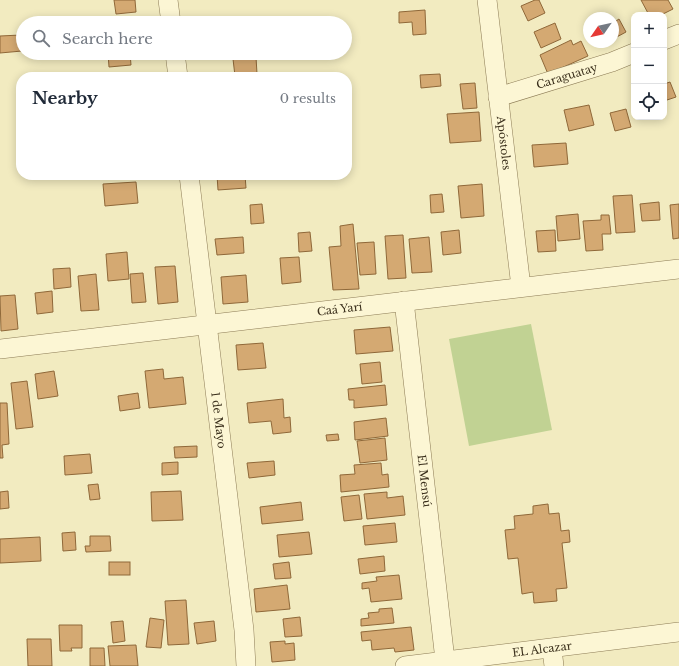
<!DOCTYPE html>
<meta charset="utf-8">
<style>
:root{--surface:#fff;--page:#f2f2f3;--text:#1f2937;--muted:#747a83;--line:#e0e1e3}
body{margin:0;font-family:"Libre Baskerville",serif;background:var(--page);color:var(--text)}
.controls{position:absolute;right:12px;top:12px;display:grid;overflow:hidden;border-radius:8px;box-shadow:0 2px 10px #0003}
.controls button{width:36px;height:36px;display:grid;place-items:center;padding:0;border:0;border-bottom:1px solid var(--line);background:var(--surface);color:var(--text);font:20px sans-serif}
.compass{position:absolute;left:583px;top:12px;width:36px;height:36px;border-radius:50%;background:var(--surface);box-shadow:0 2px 10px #0003;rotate:236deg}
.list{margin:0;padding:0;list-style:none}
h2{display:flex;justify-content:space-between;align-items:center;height:52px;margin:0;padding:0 16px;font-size:17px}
h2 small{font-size:13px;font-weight:400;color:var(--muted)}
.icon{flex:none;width:22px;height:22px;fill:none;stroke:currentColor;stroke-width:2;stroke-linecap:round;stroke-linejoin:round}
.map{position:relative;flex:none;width:679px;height:666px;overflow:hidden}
.search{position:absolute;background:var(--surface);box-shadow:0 2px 10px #0003;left:16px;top:16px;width:336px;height:44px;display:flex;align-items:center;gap:10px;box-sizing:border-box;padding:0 14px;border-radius:22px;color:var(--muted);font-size:15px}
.panel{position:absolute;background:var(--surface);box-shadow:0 2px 10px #0003;left:16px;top:72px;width:336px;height:108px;border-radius:16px}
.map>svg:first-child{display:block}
.green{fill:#c1d293}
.building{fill:#d4a972;stroke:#8f6839}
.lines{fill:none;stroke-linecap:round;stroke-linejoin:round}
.minor-casing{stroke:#8d7c56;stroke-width:20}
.minor{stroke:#fcf6d4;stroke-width:19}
.labels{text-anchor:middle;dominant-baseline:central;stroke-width:4;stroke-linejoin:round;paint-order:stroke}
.street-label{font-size:11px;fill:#3b301c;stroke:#f9f3d0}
</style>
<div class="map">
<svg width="679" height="666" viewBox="0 0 679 666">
<rect width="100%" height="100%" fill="#f2ebc0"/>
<!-- green -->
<path class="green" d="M531,324l21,106 -83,16 -20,-107z"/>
<!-- building -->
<g class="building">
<path d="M114,0h21l1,12 -20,2z"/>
<path d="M535,0h4l6,13 -17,8 -7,-15z"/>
<path d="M641,0h27l5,9 -12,6h-12z"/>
<path d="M425,10l1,24 -13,1 -1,-13 -13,1v-11z"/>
<path d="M619,19l7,13 -13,7v-16z"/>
<path d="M555,23l6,16 -20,9 -7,-16z"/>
<path d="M21,35l1,16 -22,2v-17z"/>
<path d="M571,40l2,5 8,-4 7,15 -40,18 -8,-19z"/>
<path d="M108,53h22l1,12 -22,2z"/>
<path d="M256,57l1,17 -22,2 -2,-17z"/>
<path d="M440,74l1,12 -20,2 -1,-13z"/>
<path d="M670,82l6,15 -12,4v-17z"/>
<path d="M475,83l2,25 -14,1 -3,-25z"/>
<path d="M589,105l5,20 -25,6 -5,-21z"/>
<path d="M626,109l5,18 -16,4 -5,-18z"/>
<path d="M479,112l2,29 -31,2 -3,-29z"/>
<path d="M566,143l2,21 -34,3 -2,-22z"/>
<path d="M99,175h36v1l-35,3z"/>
<path d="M217,175h28l1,13 -28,2z"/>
<path d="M136,182l2,21 -33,3 -2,-22z"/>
<path d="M482,184l2,32 -23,2 -3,-32z"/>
<path d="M442,194l2,18 -13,1 -1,-18z"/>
<path d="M632,195l3,37 -19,1 -3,-37z"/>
<path d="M659,202l1,18 -18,1 -2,-17z"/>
<path d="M262,204l2,19 -13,1 -1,-19z"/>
<path d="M679,204v34l-6,1 -3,-34z"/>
<path d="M578,214l2,25 -22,2 -2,-25z"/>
<path d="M601,215h8l2,19h-9l1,16 -17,1 -3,-30 18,-1z"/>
<path d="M353,224l6,65 -26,1 -4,-43 12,-1 -1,-20z"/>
<path d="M459,230l2,23 -18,2 -2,-23z"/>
<path d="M555,230l1,21 -18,1 -2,-21z"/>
<path d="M310,232l2,19 -13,1 -1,-19z"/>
<path d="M403,235l3,43 -18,1 -3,-43z"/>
<path d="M243,237l1,16 -27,2 -2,-16z"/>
<path d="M429,237l3,35 -20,1 -3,-34z"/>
<path d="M374,242l2,32 -16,1 -3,-32z"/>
<path d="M127,252l2,27 -21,2 -2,-27z"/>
<path d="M299,257l2,25 -19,2 -2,-26z"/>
<path d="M175,266l3,36 -20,2 -3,-37z"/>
<path d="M70,268l1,19 -17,2 -1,-20z"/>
<path d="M143,273l3,29 -14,1 -2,-29z"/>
<path d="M96,274l3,36 -18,1 -3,-35z"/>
<path d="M246,275l2,27 -25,2 -2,-27z"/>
<path d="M52,291l1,21 -16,2 -2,-21z"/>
<path d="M15,295l3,34 -17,2 -1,-35z"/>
<path d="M390,327l3,24 -37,3 -2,-24z"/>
<path d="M263,343l3,25 -28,2 -2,-25z"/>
<path d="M380,362l2,20 -20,2 -2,-20z"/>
<path d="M163,369l1,10 19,-2 3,27 -37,4 -4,-37z"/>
<path d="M54,371l4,25 -20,3 -3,-25z"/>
<path d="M27,381l6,46 -17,2 -5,-46z"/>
<path d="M385,385l2,20 -33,3v-8h-5l-1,-11z"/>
<path d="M138,393l2,15 -20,3 -2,-15z"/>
<path d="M283,399l1,19 6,-1 1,15 -18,2 -2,-13 -22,2 -2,-20z"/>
<path d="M0,403h7l2,41 -7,1 1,13h-3z"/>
<path d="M386,418l2,18 -33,4 -1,-18z"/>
<path d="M338,434l1,6 -12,1 -1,-6z"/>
<path d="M385,438l2,22 -27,3 -3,-22z"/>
<path d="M197,446v11l-22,1 -1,-11z"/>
<path d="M90,454l2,19 -27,2 -1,-19z"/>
<path d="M274,461l1,14 -26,3 -2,-15z"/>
<path d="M178,462v12l-16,1v-12z"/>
<path d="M381,463l1,12 6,-1 1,13 -48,5 -1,-17 15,-1 -1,-9z"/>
<path d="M98,484l2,15 -10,1 -2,-15z"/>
<path d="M8,491l1,17 -9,1v-17z"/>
<path d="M181,491l2,29 -31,1 -1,-29z"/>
<path d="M387,492v6l16,-2 2,19 -38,4 -3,-25z"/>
<path d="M359,495l3,24 -18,2 -3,-24z"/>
<path d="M301,502l2,18 -41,4 -2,-17z"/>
<path d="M548,504l1,10 10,-1 2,18 8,-1 1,12 -8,1 5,45 -11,1 1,12 -23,2 -1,-11 -11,2 -4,-36 -10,1 -3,-29 10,-1 -1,-13 19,-2v-8z"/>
<path d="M395,523l2,19 -32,3 -2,-19z"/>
<path d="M75,532l1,18 -13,1 -1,-18z"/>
<path d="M309,532l3,22 -33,3 -2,-22z"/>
<path d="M90,536h20l1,15 -25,1 -1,-6h5z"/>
<path d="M40,537l1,24 -41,2v-24z"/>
<path d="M384,556l1,15 -25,3 -2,-15z"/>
<rect x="109" y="562" width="21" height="13"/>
<path d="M289,562l2,16 -16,1 -2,-15z"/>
<path d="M399,575l3,24 -31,3 -2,-14 -7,1v-6l15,-2 -1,-4z"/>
<path d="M287,585l3,24 -34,3 -2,-23z"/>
<path d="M186,600l3,44 -21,1 -3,-44z"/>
<path d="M392,608l2,15 -33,3v-7l8,-1 -1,-5 11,-1v-3z"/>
<path d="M300,617l2,19 -17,1 -2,-18z"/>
<path d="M150,618l14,2 -3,28 -15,-1z"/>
<path d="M123,621l2,20 -12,2 -2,-21z"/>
<path d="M214,621l2,20 -19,3 -3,-21z"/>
<path d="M59,625h23v23h-11l1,3h-12z"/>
<path d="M411,627l3,23 -19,2 -1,-4 -22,2 -1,-10 -9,1 -1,-9z"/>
<path d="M27,639h24l1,27h-24z"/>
<path d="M285,641v3l9,-1 1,17 -23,2 -2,-20z"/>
<path d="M136,645l2,21h-28l-2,-20z"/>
<path d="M90,648h14l1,18h-15z"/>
</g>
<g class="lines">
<!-- minor casing -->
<g class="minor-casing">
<g id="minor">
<path d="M168,0l3,23"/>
<path id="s1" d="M487,0l34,287"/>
<path d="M664,40l15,-6"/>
<path d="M175,53l3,24"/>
<path id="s2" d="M498,97l114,-35 22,-9"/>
<path id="s3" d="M189,175l55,455 2,36"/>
<path id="s4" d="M404,301l41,359"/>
<path id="s5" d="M0,349l679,-80"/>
<path d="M552,649l2,17"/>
<path id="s6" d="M405,666l274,-34"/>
</g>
</g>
<!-- minor -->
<use href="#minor" class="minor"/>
</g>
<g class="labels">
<!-- street labels -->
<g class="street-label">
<text stroke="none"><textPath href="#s2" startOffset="72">Caraguatay</textPath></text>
<text stroke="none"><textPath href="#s1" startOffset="144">Apóstoles</textPath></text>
<text stroke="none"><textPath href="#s5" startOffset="342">Caá Yarí</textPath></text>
<text stroke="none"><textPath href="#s3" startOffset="247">1 de Mayo</textPath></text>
<text stroke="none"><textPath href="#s4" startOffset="181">El Mensú</textPath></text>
<text stroke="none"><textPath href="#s6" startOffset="138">EL Alcazar</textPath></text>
</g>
</g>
</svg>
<div class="controls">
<button>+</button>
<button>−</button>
<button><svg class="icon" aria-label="locate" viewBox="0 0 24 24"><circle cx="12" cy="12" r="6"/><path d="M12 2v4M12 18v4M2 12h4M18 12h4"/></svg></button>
</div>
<svg class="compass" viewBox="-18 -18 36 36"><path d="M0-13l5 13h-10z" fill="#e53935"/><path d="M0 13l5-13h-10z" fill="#747a83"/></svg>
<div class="search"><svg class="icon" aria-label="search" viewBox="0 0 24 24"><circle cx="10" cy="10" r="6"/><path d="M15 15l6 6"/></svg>Search here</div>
<section class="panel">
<h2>Nearby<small>0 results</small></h2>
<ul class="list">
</ul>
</section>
</div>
